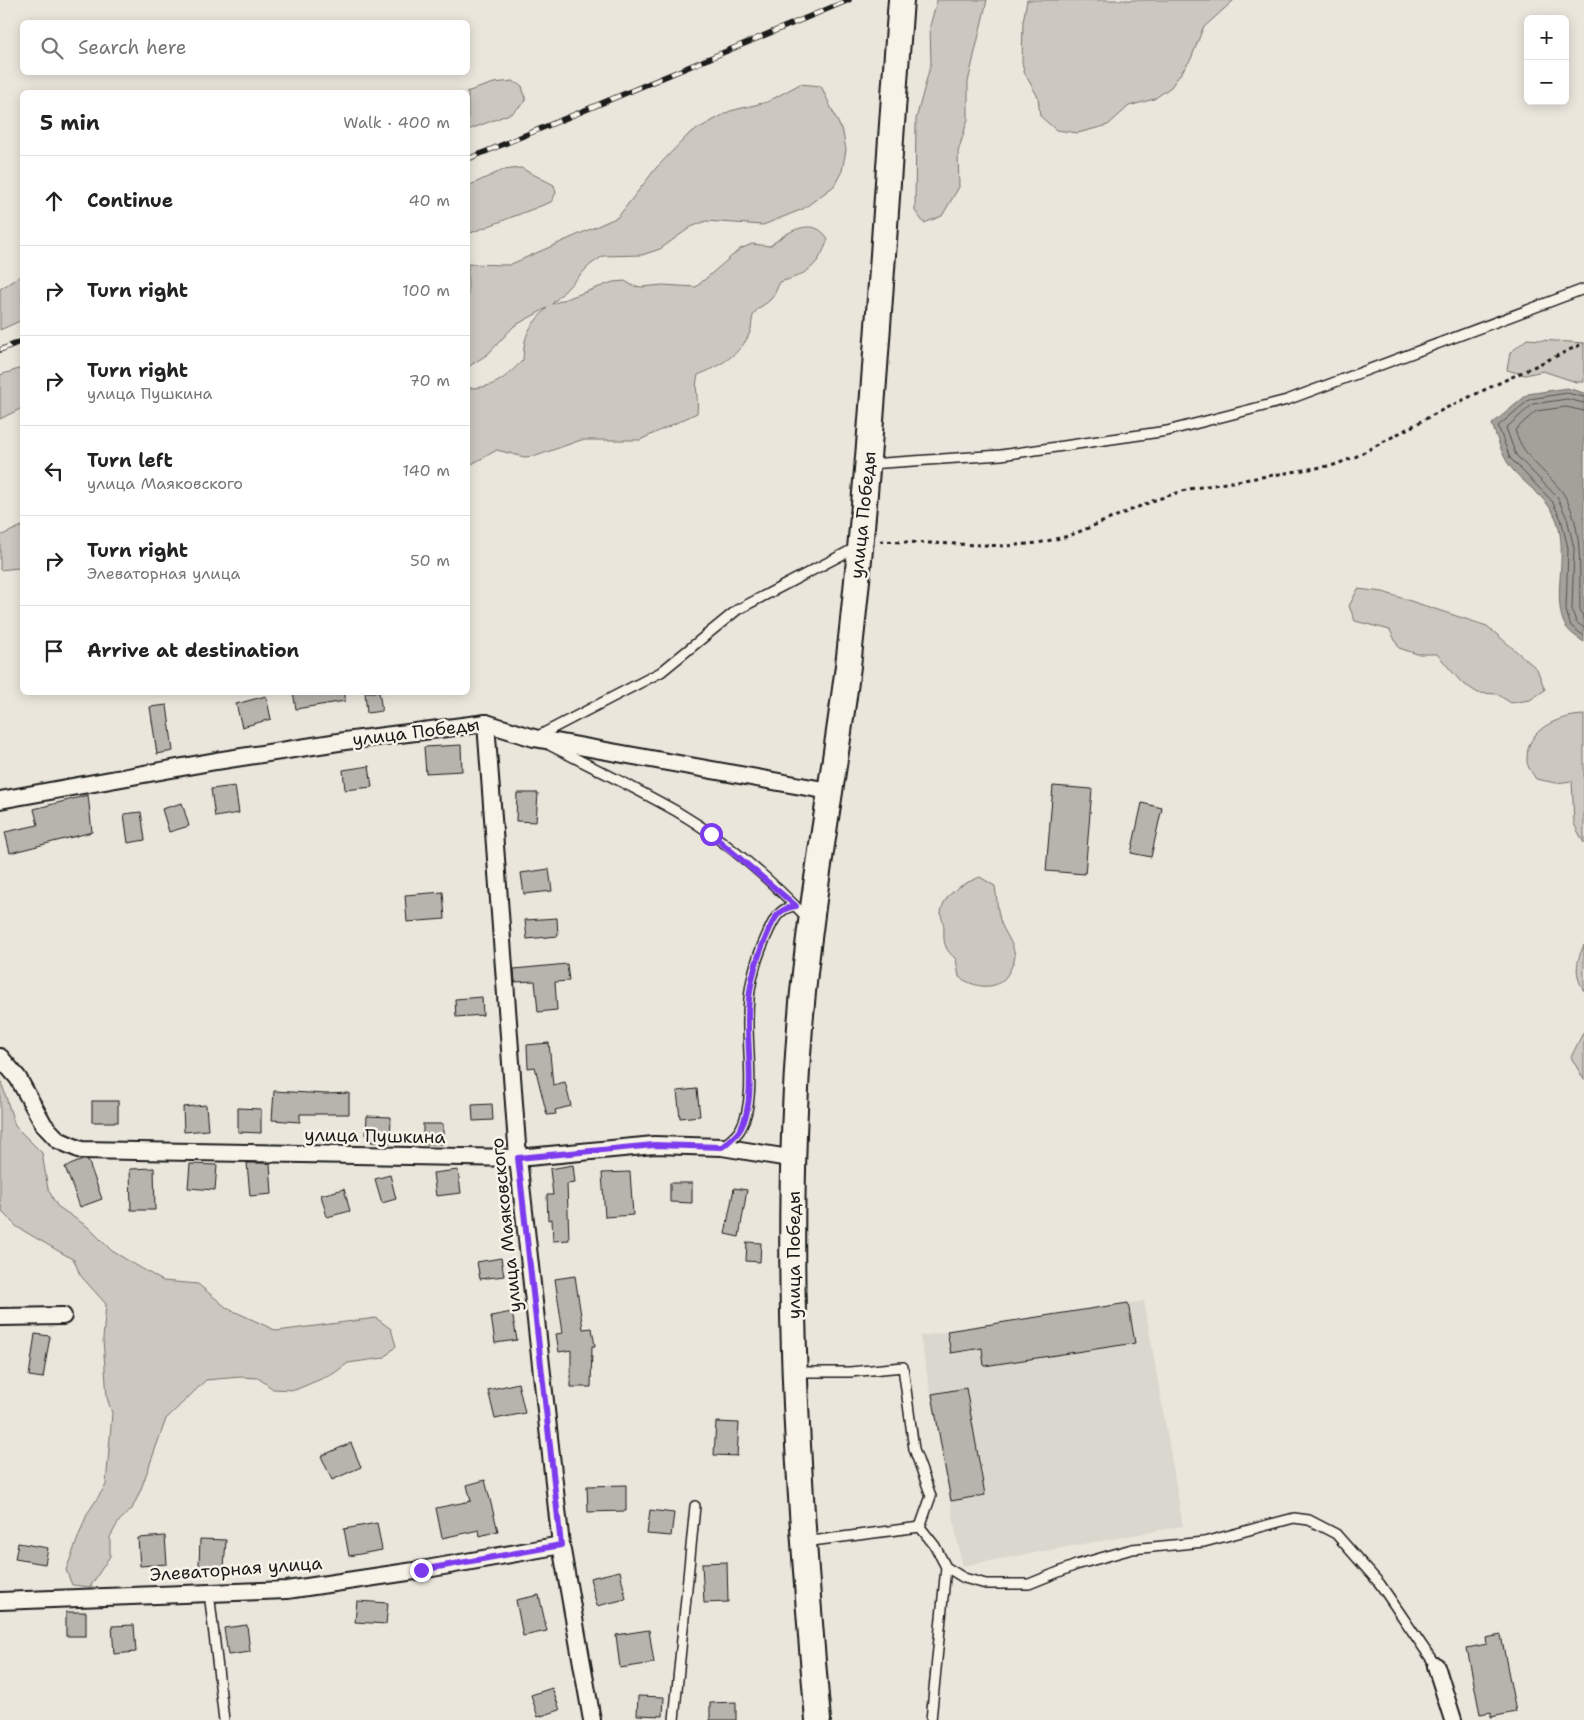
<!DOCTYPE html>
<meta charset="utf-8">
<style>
:root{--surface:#fff;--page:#f2f2f2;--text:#222;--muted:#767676;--line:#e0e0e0}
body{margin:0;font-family:"Shantell Sans",sans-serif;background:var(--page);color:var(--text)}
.controls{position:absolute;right:15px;top:15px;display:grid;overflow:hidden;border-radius:8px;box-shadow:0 2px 12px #0003}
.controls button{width:45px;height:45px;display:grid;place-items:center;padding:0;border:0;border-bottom:1px solid var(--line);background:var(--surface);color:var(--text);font:25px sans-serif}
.stop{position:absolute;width:15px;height:15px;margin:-11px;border:4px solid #7c3aed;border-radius:50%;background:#fff}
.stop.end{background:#7c3aed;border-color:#fff;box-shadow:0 1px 5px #0008}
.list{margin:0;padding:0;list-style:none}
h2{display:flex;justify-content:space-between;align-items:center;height:65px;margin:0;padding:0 20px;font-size:21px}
h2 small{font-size:16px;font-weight:400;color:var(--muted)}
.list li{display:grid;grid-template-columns:32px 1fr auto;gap:15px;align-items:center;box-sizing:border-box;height:90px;padding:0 20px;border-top:1px solid var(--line)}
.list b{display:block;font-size:19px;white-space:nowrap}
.list p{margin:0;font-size:16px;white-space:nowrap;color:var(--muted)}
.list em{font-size:16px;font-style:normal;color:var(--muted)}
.icon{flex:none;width:28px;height:28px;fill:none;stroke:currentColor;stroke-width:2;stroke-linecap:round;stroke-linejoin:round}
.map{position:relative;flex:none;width:1584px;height:1720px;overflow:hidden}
.search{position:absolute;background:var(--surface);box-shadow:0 2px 12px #0003;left:20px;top:20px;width:450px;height:55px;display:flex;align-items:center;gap:12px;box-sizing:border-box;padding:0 18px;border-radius:8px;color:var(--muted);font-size:19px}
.panel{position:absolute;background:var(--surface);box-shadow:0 2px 12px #0003;left:20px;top:90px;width:450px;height:605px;border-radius:8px}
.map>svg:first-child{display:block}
.built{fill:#dad7ce}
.green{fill:#ccc8c0;stroke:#74726e}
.water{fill:#a3a19a;stroke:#6d6c68}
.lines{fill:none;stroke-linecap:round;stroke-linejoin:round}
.shore{stroke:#52514e;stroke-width:1}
.building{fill:#b6b4ac;stroke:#1c1c1c}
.lane-casing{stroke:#1c1c1c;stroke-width:12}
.street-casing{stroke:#1c1c1c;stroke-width:20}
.secondary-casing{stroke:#1c1c1c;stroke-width:28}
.path{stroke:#1c1c1c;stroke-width:3;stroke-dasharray:4 4;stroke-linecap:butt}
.lane{stroke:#f7f3e8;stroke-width:9}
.street{stroke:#f7f3e8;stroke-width:16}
.secondary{stroke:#f7f3e8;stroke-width:24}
.rail-casing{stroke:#1c1c1c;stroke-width:5.5}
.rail{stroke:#f7f3e8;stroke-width:4;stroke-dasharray:11;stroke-linecap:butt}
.route{stroke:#7c3aed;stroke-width:6}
.labels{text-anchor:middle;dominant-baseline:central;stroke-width:5;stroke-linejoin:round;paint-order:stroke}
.street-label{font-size:18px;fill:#1c1c1c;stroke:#f7f3e8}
</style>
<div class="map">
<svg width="1584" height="1720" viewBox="0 0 1584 1720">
<rect width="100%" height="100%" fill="#eae6dc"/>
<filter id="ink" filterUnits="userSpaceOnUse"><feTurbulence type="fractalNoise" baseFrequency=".02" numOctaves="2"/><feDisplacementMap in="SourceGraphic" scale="10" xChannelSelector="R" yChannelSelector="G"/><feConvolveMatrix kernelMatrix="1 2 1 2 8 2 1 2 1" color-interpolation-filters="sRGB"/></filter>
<g filter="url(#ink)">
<!-- built -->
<path class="built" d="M1144,1301l39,225 -221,40 -42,-230z"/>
<!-- green -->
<g class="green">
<path d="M937,0h50l-19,82v37l-10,33 1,35 -17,29 -18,7 -9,-12 1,-92 15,-56 -1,-37z"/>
<path d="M1027,0h207l-31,28 -12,31 -20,28 -17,12 -25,7 -21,19 -30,8 -22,-3 -16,-14 -2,-19 -14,-25 -2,-10 1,-40z"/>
<path d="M512,81l10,5 4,15 -14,12 -44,17v-38h-2l28,-9z"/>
<path d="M800,84l21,2 22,47 3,17 -4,21 -8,15 -31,23 -40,16 -57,-4 -15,6 -31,22 -18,6 -39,1 -13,9 -38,39 61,-22 12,-1 8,5 9,1 21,-2 33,2 44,-38 12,-5 18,2c16,-14 44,-31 58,-7 -10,28 -20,35 -48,43 -3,5 -5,13 -9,17 -4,5 -11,7 -15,12 -6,7 -3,14 -6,21 -8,22 -32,35 -52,43 -4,13 1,25 -1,38l-57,27h-59l-45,16 -12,1 -27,-7 -29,16v-78c27,0 36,-9 55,-28 1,-27 6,-33 24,-52l-33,18 -26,28 -20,13v-103l41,1 109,-48 38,-49 34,-35 40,-22 37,-9z"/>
<path d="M521,168l33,17 2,8 -5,9 -83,32v-48l35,-16z"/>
<path d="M22,275v45l-22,10v-41z"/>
<path d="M1527,339l57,4v39h-8l-33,-11 -18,4 -18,-5 3,-17z"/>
<path d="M22,368v40l-22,11v-44z"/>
<path d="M22,526v39l-4,3 -18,2v-34z"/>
<path d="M1358,589l25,3 104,34 50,43 8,21 -15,10 -19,3 -14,-9 -19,-1 -17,-11 -24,-28h-20l-18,-6 -9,-18 -35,-9 -6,-15z"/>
<path d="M1584,715v128l-10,-19 -2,-43 -16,2 -20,-4c-3,-5 -9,-12 -9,-18 -2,-32 31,-45 57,-46z"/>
<path d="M980,877l15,9c2,11 2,24 5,34 4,13 13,21 15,36 0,4 -3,9 -5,14 -10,22 -33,19 -51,7l-3,-18c-11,-9 -13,-16 -12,-30 0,-6 -3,-11 -3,-16 3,-21 22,-29 39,-36z"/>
<path d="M1584,945v46c-10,-17 -8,-29 0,-46z"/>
<path d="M1584,1031v49l-13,-23z"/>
<path d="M0,1078l15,48 27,27 6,36 9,17 31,21 24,24 51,30 35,3 29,24 50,23 99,-13 15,11 5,17 -12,12 -36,5 -15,11 -38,16 -22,-1 -15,-11 -18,-1 -34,3 -40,39 -25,70 -9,20 -13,12 -9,16v19l-20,31 -18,-2 -6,-15 21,-56 19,-29 6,-72 -5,-15 -4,-59 3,-35 -26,-29 -6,-15 -57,-33 -14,-14 -3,-11z"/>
</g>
<!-- water -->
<path class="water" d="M1567,388l17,5v249c-8,-5 -18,-12 -21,-21 -10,-28 5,-66 -6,-100 -9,-26 -38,-38 -51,-61 -6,-11 -10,-25 -14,-36l36,-30z"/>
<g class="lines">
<!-- shore -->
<g class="shore">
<path d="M1584,397l-17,-4 -37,6 -32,27 12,32 42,43 9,18 7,29 -2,63 5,15 13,10"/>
<path d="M1584,403l-17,-4 -34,5 -27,24 10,27 41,42 10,21 7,30 -2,62 4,12 8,6"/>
<path d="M1584,411l-18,-4 -30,4 -21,19c10,31 30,39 48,63 21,33 16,78 17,116l4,10"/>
</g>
</g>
<!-- building -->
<g class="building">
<path d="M293,692h52v9l-49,8z"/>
<path d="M365,692h14l3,19 -15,2z"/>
<path d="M266,696l5,23 -29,8 -6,-23z"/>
<path d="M167,705l6,46 -16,3 -7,-47z"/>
<path d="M461,745l1,26 -36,2 -2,-26z"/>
<path d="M369,766l3,21 -27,3 -2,-20z"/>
<path d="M235,786l4,27 -24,4 -4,-28z"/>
<path d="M1053,786l39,3 -7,85 -39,-3z"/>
<path d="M517,793h21l-2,29 -20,-1z"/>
<path d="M88,795l4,37 -82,21 -5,-21 33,-7 -4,-16z"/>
<path d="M182,803l7,23 -20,6 -7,-23z"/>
<path d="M1142,803l20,5 -11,49 -20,-4z"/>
<path d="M141,812l4,28 -17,3 -4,-29z"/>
<path d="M549,869l3,22 -28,3 -3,-21z"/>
<path d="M443,892l2,27 -38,3 -2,-27z"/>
<path d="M557,918l1,18 -31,3 -2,-19z"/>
<path d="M567,964l2,17 -14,1 2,28 -19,2 -3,-31 -20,1 -1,-13z"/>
<path d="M482,997l1,18 -27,2 -1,-18z"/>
<path d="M549,1043l4,42 12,-3 6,24 -16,4 1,4 -9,1 -12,-48 -7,1 -1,-23z"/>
<path d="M697,1089l3,27 -20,2 -3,-27z"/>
<path d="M274,1091l52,3 23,-1v21h-49v8l-28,-2z"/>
<rect x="92" y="1101" width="26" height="21"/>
<path d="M492,1104l1,16 -20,1 -1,-16z"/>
<path d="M206,1105l2,25 -24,2 -1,-25z"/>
<path d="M238,1108l23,1v24l-23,-1z"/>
<path d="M367,1116l24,1 -1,26 -19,-1 -1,-7h-4z"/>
<rect x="423" y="1124" width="20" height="20"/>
<path d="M83,1160h5l14,39 -22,8 -15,-40z"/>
<path d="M247,1163h23l2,31 -22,2z"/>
<path d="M190,1164l27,1 -2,25 -27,-2z"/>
<path d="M573,1165l2,18 -8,1 2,56 -16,1 -1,-22 -4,1 -1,-25h6l-3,-26z"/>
<path d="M154,1168l1,42h-24l-1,-41z"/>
<path d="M458,1170l3,23 -25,3 -3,-23z"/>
<path d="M630,1172l3,43 -28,2 -3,-44z"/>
<path d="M390,1175l6,24 -14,4 -7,-24z"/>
<path d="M670,1183h22v20l-22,-1z"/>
<path d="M734,1188l13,2 -8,47 -14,-3z"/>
<path d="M344,1189l6,22 -23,6 -6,-22z"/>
<path d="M747,1242l14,1 -1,19 -14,-1z"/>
<path d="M501,1258l3,18 -24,3 -3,-17z"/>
<path d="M575,1276l8,53 9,-1 3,18h-3l-1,41h-20v-37l-12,2 -3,-18 7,-1 -8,-54z"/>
<path d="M1128,1303l7,40 -151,23 -2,-18 -31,5 -4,-22z"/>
<path d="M512,1312l5,28 -22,3 -4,-27z"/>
<path d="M35,1334l15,2 -7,42 -14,-2z"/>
<path d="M518,1383l7,30 -30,6 -7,-29z"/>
<path d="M966,1388l19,107 -34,6 -19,-107z"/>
<path d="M716,1422l23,1 -2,33 -23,-1z"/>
<path d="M351,1443l10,24 -29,13 -11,-24z"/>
<path d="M485,1480l13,51 -18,5 -1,-6 -37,8 -6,-30 35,-7 -4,-16z"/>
<path d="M626,1485v26l-38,1 -1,-26z"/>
<path d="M650,1510l24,3 -3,23 -24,-2z"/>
<path d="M377,1523l5,27 -33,6 -5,-27z"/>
<path d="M165,1536l2,28 -27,2 -2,-28z"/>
<path d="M200,1539l26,1 -2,28 -25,-2z"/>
<path d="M18,1543l30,5 -3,16 -30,-5z"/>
<path d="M727,1562l1,40 -24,1 -2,-40z"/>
<path d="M620,1571l6,28 -29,7 -7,-28z"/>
<path d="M539,1595l8,36 -24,5 -7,-36z"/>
<path d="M357,1601l31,2 -2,21 -31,-2z"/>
<rect x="66" y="1612" width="20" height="24"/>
<path d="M134,1625l2,27 -22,2 -2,-28z"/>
<path d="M247,1625l3,27 -22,3 -4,-27z"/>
<path d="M649,1630l5,33 -34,5 -4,-33z"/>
<path d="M1501,1635l15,77 -25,5v-5l-11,2 -13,-66 20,-4 -1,-6z"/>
<path d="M552,1688l8,22 -22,7 -7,-22z"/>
<path d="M638,1696l26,1 -1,19 -26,-1z"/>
<path d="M736,1702v18h-26v-17z"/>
</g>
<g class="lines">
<!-- lane casing -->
<g class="lane-casing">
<g id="lane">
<path d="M869,464l132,-9 166,-24 120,-31 297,-111"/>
<path d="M536,737l125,-65 76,-62 120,-63"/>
<path d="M551,746c42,21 84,42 125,65 48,28 94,68 132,108"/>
<path d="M722,1147c6,-5 15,-11 19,-19 15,-27 6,-79 7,-110 0,-29 6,-55 18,-81 7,-16 12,-29 29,-31"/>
<path d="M796,1372h54l53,-5 11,82 17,47 -11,31"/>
<path d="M804,1542l116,-15 15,19 11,21 18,11 22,6h43l47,-19 56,-16 72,-7 90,-24 15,2 27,14 44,50 56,82"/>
<path d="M209,1592l15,128"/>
<path d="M674,1720l21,-214"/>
<path d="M931,1720l15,-153"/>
</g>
</g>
<!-- street casing -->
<g class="street-casing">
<g id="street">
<path d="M486,723l32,435 43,387 31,175"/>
<path d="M0,800l216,-39 129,-20 141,-18 48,15 295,53"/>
<path d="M0,1057l18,21 26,47 14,15 23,10 437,8 136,-13 68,2 73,12"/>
<path d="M0,1317l63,-1"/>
<path d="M0,1601l287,-11 134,-20 140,-25"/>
<path d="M1436,1666l17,54"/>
</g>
</g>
<!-- secondary casing -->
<g class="secondary-casing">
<path id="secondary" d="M818,1720c-20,-230 -36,-462 -18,-693 9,-121 33,-241 48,-361 25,-221 36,-444 53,-666"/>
</g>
<!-- path -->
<path class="path" d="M880,541l126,5 32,-3 31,-7 86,-36 34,-11 145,-24 21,-8 89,-48 140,-66"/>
<!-- lane -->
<use href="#lane" class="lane"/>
<!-- street -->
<use href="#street" class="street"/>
<!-- secondary -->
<use href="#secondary" class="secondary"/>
<!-- rail casing -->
<g class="rail-casing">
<g id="rail">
<path d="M468,159l381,-159"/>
<path d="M0,350l22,-9"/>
</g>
</g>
<!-- rail -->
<use href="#rail" class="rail"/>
</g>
</g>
<g class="lines" filter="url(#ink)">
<!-- route -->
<path class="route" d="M421,1570l140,-25 -43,-387 136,-13 68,2c6,-5 15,-11 19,-19 15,-27 6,-79 7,-110 0,-29 6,-54 18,-81 7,-16 11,-29 30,-31l-85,-72"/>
</g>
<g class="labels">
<!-- street labels -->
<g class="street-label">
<text transform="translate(863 515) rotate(-84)">улица Победы</text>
<text transform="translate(416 732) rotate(-7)">улица Победы</text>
<text transform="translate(375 1136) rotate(1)">улица Пушкина</text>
<text transform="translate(506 1225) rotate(-96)">улица Маяковского</text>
<text transform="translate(794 1255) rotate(-90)">улица Победы</text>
<text transform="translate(236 1569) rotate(-4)">Элеваторная улица</text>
</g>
</g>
</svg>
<div class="controls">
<button>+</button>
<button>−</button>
</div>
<div class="stop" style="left:711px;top:834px"></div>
<div class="stop end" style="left:421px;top:1570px"></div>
<div class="search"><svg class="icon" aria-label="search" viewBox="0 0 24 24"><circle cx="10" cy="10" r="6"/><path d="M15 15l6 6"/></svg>Search here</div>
<section class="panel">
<h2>5 min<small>Walk · 400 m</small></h2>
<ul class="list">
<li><svg class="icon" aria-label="ahead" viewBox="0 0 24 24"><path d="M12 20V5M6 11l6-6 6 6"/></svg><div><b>Continue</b></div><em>40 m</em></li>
<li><svg class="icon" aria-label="right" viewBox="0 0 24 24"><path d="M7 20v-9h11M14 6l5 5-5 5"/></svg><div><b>Turn right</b></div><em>100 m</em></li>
<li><svg class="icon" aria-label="right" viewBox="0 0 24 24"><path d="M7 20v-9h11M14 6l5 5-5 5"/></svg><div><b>Turn right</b><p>улица Пушкина</p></div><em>70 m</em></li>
<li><svg class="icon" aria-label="left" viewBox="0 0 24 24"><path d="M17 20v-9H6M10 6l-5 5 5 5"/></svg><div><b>Turn left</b><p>улица Маяковского</p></div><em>140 m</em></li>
<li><svg class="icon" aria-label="right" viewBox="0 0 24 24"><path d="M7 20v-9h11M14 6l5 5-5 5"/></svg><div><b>Turn right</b><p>Элеваторная улица</p></div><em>50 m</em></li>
<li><svg class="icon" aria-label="arrive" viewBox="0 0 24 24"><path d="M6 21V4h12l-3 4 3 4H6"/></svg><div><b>Arrive at destination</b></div></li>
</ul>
</section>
</div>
